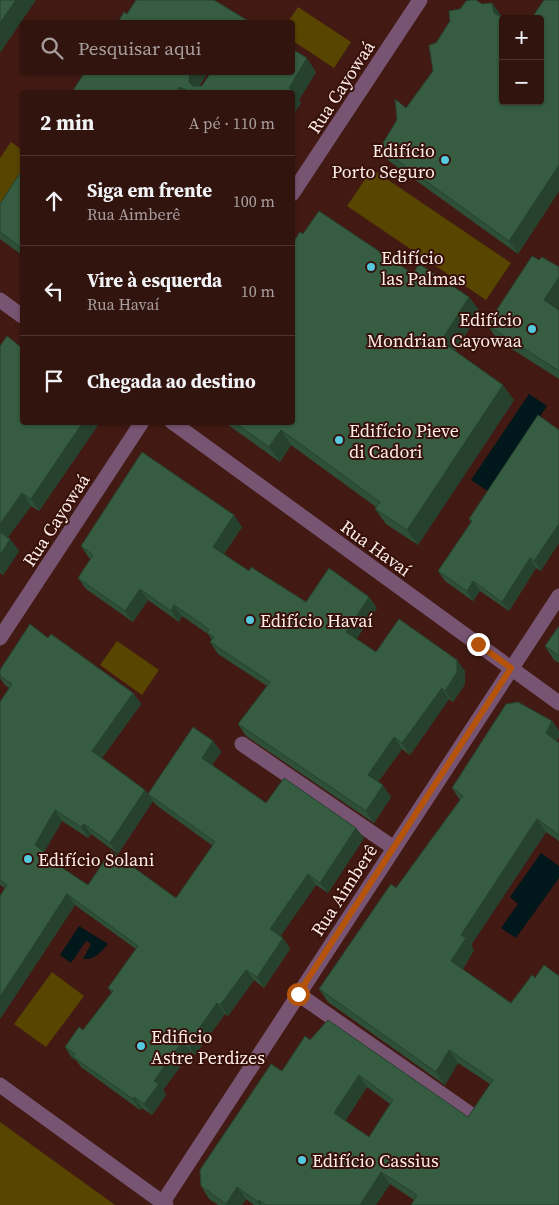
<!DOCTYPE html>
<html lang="pt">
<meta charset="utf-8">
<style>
:root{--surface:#32140e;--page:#3d211c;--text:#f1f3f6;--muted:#a89e9e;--line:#4d332e}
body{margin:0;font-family:"Source Serif 4",serif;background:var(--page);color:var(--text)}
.controls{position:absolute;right:15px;top:15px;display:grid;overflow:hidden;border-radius:5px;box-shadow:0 1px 4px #0004}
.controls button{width:45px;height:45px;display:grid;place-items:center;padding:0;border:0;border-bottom:1px solid var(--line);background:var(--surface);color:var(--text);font:25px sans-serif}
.stop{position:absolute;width:15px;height:15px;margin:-11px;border:4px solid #b45309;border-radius:50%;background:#fff}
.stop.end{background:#b45309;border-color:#fff;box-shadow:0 1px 5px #0008}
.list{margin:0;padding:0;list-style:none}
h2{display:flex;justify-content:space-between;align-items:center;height:65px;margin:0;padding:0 20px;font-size:21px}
h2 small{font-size:16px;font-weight:400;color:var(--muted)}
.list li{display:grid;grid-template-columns:32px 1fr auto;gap:15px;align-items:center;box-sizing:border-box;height:90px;padding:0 20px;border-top:1px solid var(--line)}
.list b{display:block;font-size:19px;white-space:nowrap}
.list p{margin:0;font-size:16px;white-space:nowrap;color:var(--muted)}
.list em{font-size:16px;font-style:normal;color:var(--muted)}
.icon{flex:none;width:28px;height:28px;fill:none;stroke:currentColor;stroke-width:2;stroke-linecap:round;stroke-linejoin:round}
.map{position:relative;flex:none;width:559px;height:1205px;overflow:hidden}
.search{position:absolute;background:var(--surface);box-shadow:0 1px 4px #0004;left:20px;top:20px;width:275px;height:55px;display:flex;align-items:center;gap:12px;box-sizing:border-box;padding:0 18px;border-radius:5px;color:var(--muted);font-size:19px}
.panel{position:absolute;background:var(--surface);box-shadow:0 1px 4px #0004;left:20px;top:90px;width:275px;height:335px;border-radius:5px}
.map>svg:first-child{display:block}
.green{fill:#574500}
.water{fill:#00171b}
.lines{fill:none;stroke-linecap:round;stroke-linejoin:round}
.street{stroke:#775472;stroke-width:15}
.wall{fill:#2e5038;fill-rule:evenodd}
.shaded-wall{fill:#26412e}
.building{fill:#365d41;stroke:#26412e;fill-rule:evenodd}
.route{stroke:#b45309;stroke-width:6}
.poi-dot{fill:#55cadf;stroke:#371009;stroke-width:2}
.labels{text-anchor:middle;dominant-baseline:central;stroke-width:4;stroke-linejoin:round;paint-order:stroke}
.street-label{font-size:18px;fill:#fdece8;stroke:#371009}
.poi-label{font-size:18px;fill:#fdece8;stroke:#371009;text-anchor:start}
</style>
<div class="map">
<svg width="559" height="1205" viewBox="0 0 559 1205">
<rect width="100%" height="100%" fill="#421a13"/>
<!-- green -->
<g class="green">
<path d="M298,7l53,35 -17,26 -41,-27 -1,-19h-4z"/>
<path d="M11,142l11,8v41l-22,32v-65z"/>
<path d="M372,169l139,94 -25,37 -139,-94z"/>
<path d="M117,641l42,29 -17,25 -42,-30z"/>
<path d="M52,972l32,24 -38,51 -32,-23z"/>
<path d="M0,1122l115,83h-115z"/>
</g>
<!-- water -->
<g class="water">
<path d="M529,394l18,12 -58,86 -18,-12z"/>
<path d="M541,853l18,13v12l-43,60 -15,-10 17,-24 -8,-7z"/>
<path d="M79,926l29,18c-8,9 -13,16 -25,15l8,-15 -5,-3 -15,22 -11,-8z"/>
</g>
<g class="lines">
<!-- street -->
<g class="street">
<path d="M292,194l128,-194"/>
<path d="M0,300l22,16"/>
<path d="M172,422l387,281"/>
<path d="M0,638l142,-216"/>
<path d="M242,744l152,104"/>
<path d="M298,994l175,122"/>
<path d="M0,1085l166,120"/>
<path d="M161,1205l398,-609"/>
</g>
</g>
<!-- wall -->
<g class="wall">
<path d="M559,0v191l-41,63 -129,-93 -9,-13 26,-40 27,-37 3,-28 46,-39 19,11 2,4v82z"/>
<path d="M316,72l-17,28 2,3 -9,13v-24h-220l128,-6z"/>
<path d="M22,170v85l-22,-16v-35z"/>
<path d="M303,234l110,40 56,23 11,15 -25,39 59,49 -96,145 -32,-21 -11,-15 1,-2 -85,-62 -11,17 -56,-40h68z"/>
<path d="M539,260l20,7v40l-1,2 1,1v69l-61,-39 -11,-15z"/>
<path d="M0,346l22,76 76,3 -59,86 -8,-5 -23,31 2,2 9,12 -16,24 -3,-2z"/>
<path d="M538,415l3,156 -5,-3 -27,43 -29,-20 -7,10 -28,-20 -7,-10 33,-49 -2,-3z"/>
<path d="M242,527l-18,27 25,17 57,31 63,-5 8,11 -21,31 20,13 89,19v13l-12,18 -4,-3 -39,56 -8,-6 -24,33 13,15 -17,26 -128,-87 -8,-12 29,-38 -49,-32 -8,-12 2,-2 -4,-6 -26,-18 -3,6 -31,-22 -15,22 -47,-33 -8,-11 13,-19 -2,-1 -8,-12z"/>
<path d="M559,626v37l-5,-3 -9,-14z"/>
<path d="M48,638l85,55 8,11 -39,54 43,32 3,4 65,-53 8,11 -9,13 54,38 90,25 8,10 -36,55 -12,-8 -36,51 3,2 7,11 -26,39 -10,-8 -26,36 -3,-2 -30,41 -4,-3 -15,20 -13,18 3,5 -14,20 -10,-7 -2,2 -59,-43 -5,-7 -4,-2 -7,-11 18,-17 29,-37 -4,-5 28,-39 -61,-44 -75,114v-123l5,-8 -5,-3v-183l9,-14 -4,-3 -5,-7v-8zM153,801l3,4 57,41 -37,52 -88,-13 -33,-22 -11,-11 18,-31 26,17 3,-4 27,20z"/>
<path d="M552,721l7,10v5l-2,5 2,2v98l-13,-9 -75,113 3,5 -11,19 96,236 -145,-5 -24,-16 -14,21h-122l-8,-6 -4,6h-24l-9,-6 -8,-13 81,-115 28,-31 158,77 22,-33 -32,-21 -13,22 -117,-83 -9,-13 77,-101 64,-88 -8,-12zM367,1087l23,17 -21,33 -24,-16z"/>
</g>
<!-- shaded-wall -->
<g class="shaded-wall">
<path d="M16,0h20l-36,53v-30z"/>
<path d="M492,3l9,12 2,4v5l-9,-11z"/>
<path d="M307,58l9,14 -17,28 2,3 -9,13v-24h-3v-4z"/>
<path d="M190,72h18l-9,15v5l-10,-10z"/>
<path d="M180,87l5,5h-9z"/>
<path d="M559,165v26l-41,63 -9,-13z"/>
<path d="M559,277v30l-5,8 -10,-15z"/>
<path d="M469,297l11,15 -29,44 -10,-15z"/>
<path d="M503,385l11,15 -96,145 -11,-15z"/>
<path d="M83,422h13l2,3 -59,86 -8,-12z"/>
<path d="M281,430l10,15 -11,17 -11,-15z"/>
<path d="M22,493l9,13 -26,35 -5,-7v-10z"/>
<path d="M234,515l8,12 -21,31 -8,-11z"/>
<path d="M559,524v19l-18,28 -7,-10z"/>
<path d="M10,539l9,12 -16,24 -3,-5v-15z"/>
<path d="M530,558l6,10 -27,43 -7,-9z"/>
<path d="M473,581l7,10 -7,10 -6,-10z"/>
<path d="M140,589l8,11 -15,22 -8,-11z"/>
<path d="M369,597l8,11 -23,35 -8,-11z"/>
<path d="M174,605l8,11 -3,6 -8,-11z"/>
<path d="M457,660l8,11v13l-12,18 -8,-11z"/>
<path d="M442,688l7,11 -39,56 -8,-12z"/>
<path d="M133,693l8,11 -42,58 -7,-11z"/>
<path d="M552,721l7,10v5l-4,10 -9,-13z"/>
<path d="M394,737l8,12 -27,37 -7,-11z"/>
<path d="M213,741l8,11 -11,16 -8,-10z"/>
<path d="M383,785l8,12 -17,26 -8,-12z"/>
<path d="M145,790l8,11 -35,53 -8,-11z"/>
<path d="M55,810l7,11 -20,35 -7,-11z"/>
<path d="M537,819l9,13 -75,113 3,5 -14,23 -9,-12 10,-26z"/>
<path d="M84,824l7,10 -3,4 -7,-11z"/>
<path d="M356,828l8,10 -36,55 -8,-10z"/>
<path d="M50,856l8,11 -9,-8z"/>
<path d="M308,874l8,11 -38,55 -8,-11z"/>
<path d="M67,894l8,11 -75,114v-22z"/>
<path d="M283,938l7,11 -26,39 -7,-11z"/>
<path d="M246,970l8,10 -26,36 -8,-11z"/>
<path d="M217,1003l8,11 -30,41 -7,-11z"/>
<path d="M183,1041l8,11 -28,38 3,5 -14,20 -8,-11 10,-23z"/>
<path d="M449,1050l9,13 -13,22 -9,-13z"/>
<path d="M359,1075l8,12 -25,39 -8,-13z"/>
<path d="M134,1097l8,11 -2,2 -7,-11z"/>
<path d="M381,1172l9,12 -14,21h-16z"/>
<path d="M237,1187l9,12 -4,6h-16v-1z"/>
<path d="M259,1200l3,5h-2l-2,-3z"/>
</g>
<!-- building -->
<g class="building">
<path d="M0,0h16l-16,23z"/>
<path d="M136,0h78l36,22h-132l6,-10 3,2z"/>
<path d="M470,0h6l6,4 10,-1 2,10 6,3 3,8v77h37v-82h-9l13,-19h15v165l-50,76 -129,-93 17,-28 -2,-21 11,9 27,-37 -4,-26 7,-2 14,-22 -1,-10 11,-2 6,-8z"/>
<path d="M292,49l15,9 -18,30 3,1 -3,3h-99l-10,-5 -4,5h-104l13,-20h105l-1,10 4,4h9l9,-14h81z"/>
<path d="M22,170v78l-22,-16v-28z"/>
<path d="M319,211l94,63 6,-10 50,33 -28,44 62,44 -96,145 -32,-21 5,-7 -99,-72 -12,17 -35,-25h58v-178l8,-12 3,2z"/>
<path d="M532,256l7,4 3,-3 17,10v10l-15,23 15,10v61l-72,-46z"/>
<path d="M7,336l15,12v74h61l-52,77 -9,-6 -22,31v-178z"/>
<path d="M538,415l21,15v94l-25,37 -4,-3 -28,44 -29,-21 -6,10 -29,-20 34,-50 -3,-2z"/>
<path d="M142,452l92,63 -21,32 36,24 2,-4 55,35 23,-34 40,29 -23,35 30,20 23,-33 58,41v12l-12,19 -3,-3 -40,55 -8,-6 -26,38 15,10 -17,26 -128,-87 32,-42 -60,-40 4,-5 -7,-4 2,-4 -35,-24 -3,6 -31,-22 -15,22 -47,-33 15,-23 -12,-9z"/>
<path d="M0,532l10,7 -10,16z"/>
<path d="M30,624l18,14 3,-4 82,59 -41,58 53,39 -35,53 -26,-19 -3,3 -26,-17 -20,35 15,11 -1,3 39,26 23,-34 65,47 39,-56 -67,-48 45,-67 20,14 -11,17 64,45 18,-25 72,50 -36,55 -12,-9 -38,55 13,9 -26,39 -11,-7 -26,35 -3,-2 -29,41 -5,-3 -15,20 -14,20 5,3 -15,20 -10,-7 -1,2 -60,-42 2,-3 -10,-7 14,-20 4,3 30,-39 -5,-3 30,-42 -71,-52 -67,103v-101l7,-11 -7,-5v-178l12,-18 -12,-8v-6z"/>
<path d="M559,626v30l-14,-10z"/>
<path d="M518,702l34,19 -6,12 13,10v92l-22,-16 -76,116 5,3 -15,23 60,42 21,-28 3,3 9,-13 15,11v229h-148l6,-10 -36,-23 -21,33h-94l-7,-5 -1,2 -21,-15 -11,17 -25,-18 -1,-16 71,-106 11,7 23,-35 5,4 18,-20 140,97 25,-37 -44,-30 -13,22 -117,-83 72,-105 5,4 67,-92 -11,-8 54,-84zM359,1075l34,25 -24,37 -35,-24z"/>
</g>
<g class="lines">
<!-- route -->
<path class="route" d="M298,994l213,-326 -33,-24"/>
</g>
<!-- markers -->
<g class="poi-dot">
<circle cx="445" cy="160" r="5"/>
<circle cx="371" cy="267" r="5"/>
<circle cx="532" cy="329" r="5"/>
<circle cx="339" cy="440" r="5"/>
<circle cx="250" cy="620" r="5"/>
<circle cx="28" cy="859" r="5"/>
<circle cx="141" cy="1046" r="5"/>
<circle cx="302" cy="1160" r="5"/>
</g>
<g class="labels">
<!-- street labels -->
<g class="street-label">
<text transform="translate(341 87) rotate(-57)">Rua Cayowaá</text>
<text transform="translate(56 520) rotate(-57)">Rua Cayowaá</text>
<text transform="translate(376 548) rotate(36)">Rua Havaí</text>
<text transform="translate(344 890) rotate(-57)">Rua Aimberê</text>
</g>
<!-- poi labels -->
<g class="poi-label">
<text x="435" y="150" text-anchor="end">Edifício<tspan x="435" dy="21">Porto Seguro</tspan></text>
<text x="381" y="257">Edifício<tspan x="381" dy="21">las Palmas</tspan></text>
<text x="522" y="319" text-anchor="end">Edifício<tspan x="522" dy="21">Mondrian Cayowaa</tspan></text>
<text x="349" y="430">Edifício Pieve<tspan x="349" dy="21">di Cadori</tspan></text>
<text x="260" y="620">Edifício Havaí</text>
<text x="38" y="859">Edifício Solani</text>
<text x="151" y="1036">Edificio<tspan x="151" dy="21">Astre Perdizes</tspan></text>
<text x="312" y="1160">Edifício Cassius</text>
</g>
</g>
</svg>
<div class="controls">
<button>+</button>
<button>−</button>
</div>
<div class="stop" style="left:298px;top:994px"></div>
<div class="stop end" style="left:478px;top:644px"></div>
<div class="search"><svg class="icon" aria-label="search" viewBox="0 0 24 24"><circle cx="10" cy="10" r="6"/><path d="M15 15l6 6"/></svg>Pesquisar aqui</div>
<section class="panel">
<h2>2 min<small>A pé · 110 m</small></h2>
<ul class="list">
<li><svg class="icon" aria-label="ahead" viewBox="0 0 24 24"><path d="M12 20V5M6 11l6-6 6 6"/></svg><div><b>Siga em frente</b><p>Rua Aimberê</p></div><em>100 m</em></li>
<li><svg class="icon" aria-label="left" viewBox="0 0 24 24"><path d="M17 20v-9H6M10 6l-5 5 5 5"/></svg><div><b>Vire à esquerda</b><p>Rua Havaí</p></div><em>10 m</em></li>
<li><svg class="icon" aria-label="arrive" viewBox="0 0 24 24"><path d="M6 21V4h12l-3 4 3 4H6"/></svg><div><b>Chegada ao destino</b></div></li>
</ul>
</section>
</div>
